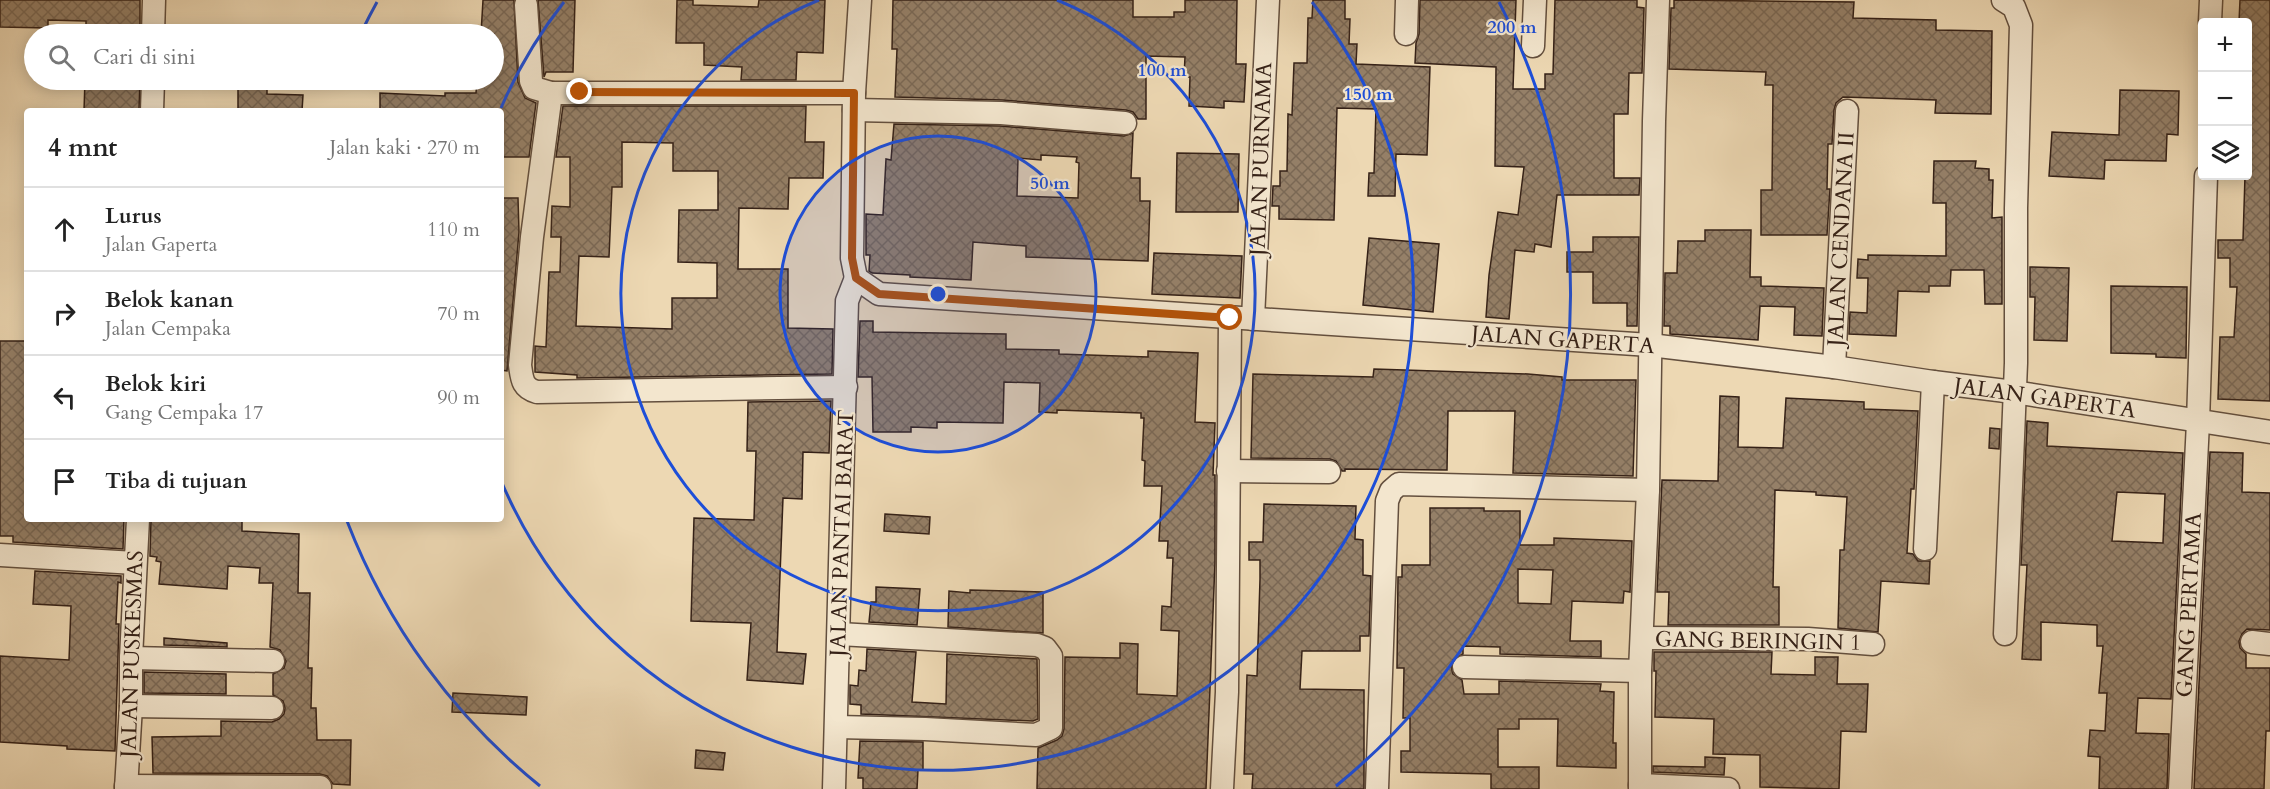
<!DOCTYPE html>
<html lang="id">
<meta charset="utf-8">
<style>
:root{--surface:#fff;--page:#f6f6f6;--text:#222;--muted:#767676;--line:#e0e0e0}
body{margin:0;font-family:Cardo,serif;background:var(--page);color:var(--text)}
.controls{position:absolute;right:18px;top:18px;display:grid;overflow:hidden;border-radius:6px;box-shadow:0 3px 15px #0003}
.controls button{width:54px;height:54px;display:grid;place-items:center;padding:0;border:0;border-bottom:2px solid var(--line);background:var(--surface);color:var(--text);font:30px sans-serif}
.stop{position:absolute;width:18px;height:18px;margin:-14px;border:4px solid #b45309;border-radius:50%;background:#fff}
.stop.end{background:#b45309;border-color:#fff;box-shadow:0 2px 6px #0008}
.list{margin:0;padding:0;list-style:none}
h2{display:flex;justify-content:space-between;align-items:center;height:78px;margin:0;padding:0 24px;font-size:26px}
h2 small{font-size:20px;font-weight:400;color:var(--muted)}
.list li{display:grid;grid-template-columns:39px 1fr auto;gap:18px;align-items:center;box-sizing:border-box;height:84px;padding:0 24px;border-top:2px solid var(--line)}
.list b{display:block;font-size:22px;white-space:nowrap}
.list p{margin:0;font-size:20px;white-space:nowrap;color:var(--muted)}
.list em{font-size:20px;font-style:normal;color:var(--muted)}
.icon{flex:none;width:33px;height:33px;fill:none;stroke:currentColor;stroke-width:2;stroke-linecap:round;stroke-linejoin:round}
.map{position:relative;flex:none;width:2270px;height:789px;overflow:hidden}
.search{position:absolute;background:var(--surface);box-shadow:0 3px 15px #0003;left:24px;top:24px;width:480px;height:66px;display:flex;align-items:center;gap:15px;box-sizing:border-box;padding:0 21px;border-radius:33px;color:var(--muted);font-size:22px}
.panel{position:absolute;background:var(--surface);box-shadow:0 3px 15px #0003;left:24px;top:108px;width:480px;height:414px;border-radius:6px}
.map>svg:first-child{display:block}
.building{fill:url(#building-cross-hatch);stroke:#352117;stroke-width:1.5;fill-rule:evenodd}
.lines{fill:none;stroke-linecap:round;stroke-linejoin:round}
.minor-casing{stroke:#634f3e;stroke-width:25}
.minor{stroke:#f3e6ce;stroke-width:22}
.route{stroke:#b45309;stroke-width:8}
.ring{fill:none;stroke:#1d4ed8;stroke-width:3}
.labels{text-anchor:middle;dominant-baseline:central;stroke-width:4.5;stroke-linejoin:round;paint-order:stroke}
.street-label{font-size:22px;fill:#352117;stroke:#f3e6ce}
.centre{fill:#1d4ed8;stroke:#f3e6ce;stroke-width:3}
.ring-label{font-size:18px;text-anchor:middle;font-weight:bold;fill:#1d4ed8;stroke:#f3e6ce;stroke-width:4.5;stroke-linejoin:round;paint-order:stroke}
</style>
<div class="map">
<svg width="2270" height="789" viewBox="0 0 2270 789">
<defs>
<pattern id="building-cross-hatch" width="8" height="8" patternUnits="userSpaceOnUse" patternTransform="scale(1.5)"><rect width="8" height="8" fill="#958068"/><path d="M0 0l8 8M0 8l8-8" fill="none" stroke="#7a6855"/></pattern>
</defs>
<rect width="100%" height="100%" fill="#edd8b3"/>
<filter id="stains"><feTurbulence type="fractalNoise" baseFrequency=".00333" numOctaves="4"/><feColorMatrix values="0 0 0 0 .2 0 0 0 0 .09 0 0 0 0 .02 0 0 0 .5 -.17"/></filter>
<radialGradient id="worn" r=".72"><stop offset=".6" stop-color="#630" stop-opacity="0"/><stop offset="1" stop-color="#630" stop-opacity=".3"/></radialGradient>
<!-- building -->
<g class="building">
<path d="M0,0h140v34h-54v-13l-38,-1v8l-48,-1z"/>
<path d="M483,0h31l4,82 7,16 11,5 -7,54h-28v-46h-121v-18l65,3v-3h31l1,-13h17v-46h-13z"/>
<path d="M538,0h37l-2,72h-27l-2,5z"/>
<path d="M677,0h16v5l65,2 1,-7h66l-2,53 -26,-1 -1,28h-55l1,-13 -38,-2v-22h-28z"/>
<path d="M893,0h240v17h41v-5h11v-12h52l-1,64h10l-2,38 -20,-1v7l-35,-2 1,-29h-6l1,-20 -39,-1v63h-8l-5,-7 -7,-2 -124,-10 -107,-3 2,-48h-5z"/>
<path d="M1313,0h32v19h5l-1,25h8l-1,20 74,3 -3,88 -31,-1 -1,42h-27l1,-23h5l2,-64 -39,-1 -3,112 -55,-1v-13h-7l1,-20h7v-15h7l1,-57 4,1 2,-52h13l1,-45h4z"/>
<path d="M1420,0h96l-3,89h32v-15h8l2,-74h82v7l7,1 -2,65h-13l-1,41h-14v64h26l-1,17h-82l-6,52 -16,-3 -1,8 -19,-2 -6,69 -23,-2 3,-42 9,-63 20,3 6,-48 -29,-1 1,-99 -81,-4 1,-20 3,-9z"/>
<path d="M1674,0l180,2 -1,16 83,2v10l56,1 -1,83 -56,-1 1,-13 -93,-3 -7,6 -2,7 -2,34h-4l-1,45h3l-3,46h-66v-45h11l1,-105h-8l1,-13 -97,-3 2,-61h3z"/>
<path d="M2240,0h30v401l-52,-2 2,-62h14l3,-50h-7v-29h-12v-18h25l2,-64h2l3,-128h-3v-26h-8z"/>
<path d="M85,80h55l-1,31h-55z"/>
<path d="M238,86h29v8l36,1 -1,16h-64z"/>
<path d="M2120,90l59,1 -1,44 -11,-1 -1,27 -61,-1 -1,19 -55,-3 3,-44 67,3z"/>
<path d="M563,106h243l-1,36h19l-1,36h-34l-1,31 -49,-1 -1,61h50v59l45,1 -1,45 -255,4v-3l-42,-3v-26l11,1 3,-75h11l1,-35h-10l1,-31 18,1v-50h-14zM622,142l51,1v28h45v39h-39l-1,52 39,1v35h-45v31l-96,-3 3,-70 30,1 3,-70h10z"/>
<path d="M894,124l106,2 124,10 9,-3 -2,45h9v23h10l-2,60 -122,-4v-11l-53,-4 -2,38 -61,-3v-2l-38,-2 -3,-2 1,-16h-4v-41l17,1 3,-56 5,1zM1041,155l36,2 -1,5 3,1 -1,35 -61,-2 1,-38 23,2z"/>
<path d="M1177,153l62,1 -1,58h-62z"/>
<path d="M1934,161h42l-1,7 14,1v11h4l-1,38 10,-1v87h-17l-1,-34h-33l-1,16h-21v6l-31,-1 -2,45 -47,-2 1,-22 17,1 1,-35h-11l1,-19 10,1v-5l78,1v-53h-13z"/>
<path d="M501,198h17l1,34 -12,139 -6,-1z"/>
<path d="M1705,230h46l-1,47h11v9l63,2 -2,48 -28,-1 1,-28 -35,-1 -2,34 -88,-6v-8h-6l1,-53h12l1,-32h27z"/>
<path d="M1593,237h46l-2,89h-10v-23h-34v-31h-26v-20h26z"/>
<path d="M1369,238l70,6 -6,68 -70,-7z"/>
<path d="M1154,253l88,3 -2,42 -88,-4z"/>
<path d="M2030,267l39,1 -2,73 -33,-1 1,-43h-5z"/>
<path d="M2111,286l76,1 -1,71 -30,-1v-3l-45,-1z"/>
<path d="M860,321h13v11l133,2v15l53,1v4l89,3v-6l50,2 -3,69 20,1 -2,52h2v87l-9,227h-169l1,-41 19,-8 5,-4 2,-7 1,-72 55,1v-15l18,1 -1,50 40,2 2,-65 -18,-1 1,-24 9,1 2,-49h-6l1,-17h-9l3,-55h-18l1,-25 -3,-1 2,-42h-3v-5l-84,-3v3l-18,-1 1,-29 -36,-1 -1,41 -66,-1v6l-26,-1v5h-38l-1,-55h-14z"/>
<path d="M0,341h27v178h97l-1,30 -110,-7v-6h-13z"/>
<path d="M1374,369l154,5 34,3v3h74l-3,96 -120,-3 2,-62h-67l-1,59 -102,-1v2h-3l-6,-10 -6,-2 -79,-1 2,-84 120,3z"/>
<path d="M1720,396l19,1 -1,50 45,1 3,-50 78,4v7l54,2 -4,78h-3l-4,64 6,1 5,7h12l-1,23 -48,-3 -3,51 -40,-4 2,-78h4l3,-53 -31,-2v-3l-41,-2 -2,97h6v38h-111l1,-33h-12l5,-112 56,1z"/>
<path d="M831,401l-2,52 -26,-1 -1,47 -19,-1 -6,154 29,2 -3,30 -56,-4 4,-57 -60,-2 3,-103 60,2 2,-69h-9l1,-49z"/>
<path d="M2027,421l21,2 -1,23 136,7 -12,246 -33,-1 -2,35 33,1 -2,55h-68l1,-32 -12,-1 2,-26 15,1 2,-38h-8l4,-47h-6v-21l-56,-3v38l-19,-1 5,-94h-6zM2117,492l48,2 -2,49 -51,-2z"/>
<path d="M1990,428l10,1 -1,20 -10,-1z"/>
<path d="M2210,452l33,1 -1,39 28,1v137l-23,-1 -5,5 -3,7 1,7 6,6v14h24v63h-4l-2,58h-70z"/>
<path d="M1264,504l92,2 -1,33 8,1v35l8,1 -2,60h-9v15h-58l-2,38 64,1v99h-112l1,-15h-9l3,-99 10,1 3,-97v-19h-11v-18h14z"/>
<path d="M1430,508h54v3h36v34h34v-7l78,3 -2,51 -6,-1 -1,12 -51,-2 -2,40h31v16l-101,-3v-7l-37,-1v8l-10,6 -2,6 2,8 9,6 2,14h35v-13l102,3 -1,7 14,1 -1,51h3v25l-59,-2 1,-47h-39v10h-21v38h41v22h-48v-15l-90,-2v-21h9v-33h-7l1,-50h-7l1,-91h4v-12h28zM1518,569l35,1 -2,34 -33,-1z"/>
<path d="M885,514l45,3 -1,17 -45,-3z"/>
<path d="M151,519l91,1v11l57,3 -1,59h12l-2,75h4l-1,40h5l1,32h34l-1,45 -17,-1 -6,-8 -7,-2 -167,-1 -1,-36 69,-1v-15l51,1 7,-3 5,-5 1,-6 -2,-7 -10,-6v-21l11,-6 2,-7 -6,-11 -10,-3 3,-64h-14l1,-15 -32,-2 -1,23 -68,-5 2,-22 -5,-1 1,-4 -7,-1z"/>
<path d="M35,571l86,5v7l-3,-1 -2,42h3l-4,127 -48,-2v-3l-67,-4v-86l69,4 2,-54 -38,-2z"/>
<path d="M876,587l44,2 -3,36 -48,-3 2,-20h5z"/>
<path d="M970,590l73,2v41l-95,-6 1,-36 21,2z"/>
<path d="M164,638l63,5v4l-63,-2z"/>
<path d="M867,649l49,3 -4,50 34,2 1,-50 90,5 1,60 -5,2 -172,-7v-9l-11,-1v-19l8,1 1,-16 7,1z"/>
<path d="M1654,652h118l-1,22 44,1v-18h23l-1,27h31l-2,48 -25,-1 -2,58 -79,-2v-32l-47,-1 1,-35 -59,-2 1,-46h-2z"/>
<path d="M144,672l82,2v20l-82,-1z"/>
<path d="M453,693l74,4 -1,18 -74,-3z"/>
<path d="M860,741l63,1v28h-5l-1,19h-54v-11h-5z"/>
<path d="M696,750l29,3 -2,17 -28,-2z"/>
<path d="M1705,757l20,1 -1,17 -71,-3v-6l52,1z"/>
</g>
<g class="lines">
<!-- minor casing -->
<g class="minor-casing">
<g id="minor">
<path d="M2003,0l11,7 7,18 -5,183v155l-11,271"/>
<path d="M526,5l5,76 3,7 17,5h303"/>
<path d="M2210,22l1,-22"/>
<path d="M153,34l1,-34"/>
<path d="M1406,34l1,-34"/>
<path d="M1533,46l2,-46"/>
<path d="M551,93l-19,144 -12,128c2,14 2,23 17,27l309,-5"/>
<path d="M854,110l147,3 124,10"/>
<path d="M152,111l1,-31"/>
<path d="M856,278l23,16 771,51 184,22 99,15 81,10 256,40"/>
<path d="M856,278l-4,-20 2,-165 6,-93"/>
<path d="M1253,319l15,-319"/>
<path d="M1834,367l13,-256"/>
<path d="M1228,471l101,1"/>
<path d="M1925,549l8,-167"/>
<path d="M0,555l135,8"/>
<path d="M1642,638l166,1 65,5"/>
<path d="M2252,642l18,2"/>
<path d="M131,658l142,3"/>
<path d="M1464,667l176,4"/>
<path d="M131,706l141,2"/>
<path d="M837,727l88,2 111,6 15,-7v-72l-6,-8 -8,-3 -198,-11"/>
<path d="M1640,785l88,4"/>
<path d="M126,786l194,1"/>
<path d="M126,789l5,-83v-48l7,-139"/>
<path d="M834,789l13,-488 9,-23"/>
<path d="M1222,789l5,-97 3,-374"/>
<path d="M1377,789l10,-288 4,-10 8,-7 249,6"/>
<path d="M1640,789v-118l8,-181 6,-369 4,-121"/>
<path d="M2180,789l18,-367 8,-246"/>
</g>
</g>
<!-- minor -->
<use href="#minor" class="minor"/>
</g>
<g class="lines">
<!-- route -->
<path class="route" d="M580,92l274,1 -2,165 4,20 23,16 351,24"/>
</g>
<!-- distance rings -->
<circle cx="938" cy="294" r="158" fill="#1d4ed8" fill-opacity=".12"/>
<g class="ring">
<circle cx="938" cy="294" r="158"/>
<path d="M1057 0A317 317 0 1 1 819 0"/>
<path d="M501 108A475 475 0 0 1 564 2M1312 2A475 475 0 1 1 502 483"/>
<path d="M540 786A633 633 0 0 1 347 521M362 31A633 633 0 0 1 377 2M1499 2A633 633 0 0 1 1336 786"/>
</g>
<g class="labels">
<!-- street labels -->
<g class="street-label">
<text transform="translate(1261 159) rotate(-88)">JALAN PURNAMA</text>
<text transform="translate(1841 239) rotate(-87)">JALAN CENDANA II</text>
<text transform="translate(1563 340) rotate(4)">JALAN GAPERTA</text>
<text transform="translate(2045 398) rotate(8)">JALAN GAPERTA</text>
<text transform="translate(842 533) rotate(-88)">JALAN PANTAI BARAT</text>
<text transform="translate(2189 605) rotate(-87)">GANG PERTAMA</text>
<text transform="translate(1758 641) rotate(1)">GANG BERINGIN 1</text>
<text transform="translate(132 654) rotate(-88)">JALAN PUSKESMAS</text>
</g>
</g>
<circle cx="938" cy="294" r="9" class="centre"/>
<g class="ring-label">
<text x="1512" y="33">200 m</text>
<text x="1162" y="76">100 m</text>
<text x="1368" y="100">150 m</text>
<text x="1050" y="189">50 m</text>
</g>
<rect width="100%" height="100%" filter="url(#stains)"/>
<rect width="100%" height="100%" fill="url(#worn)"/>
</svg>
<div class="controls">
<button>+</button>
<button>−</button>
<button><svg class="icon" aria-label="layers" viewBox="0 0 24 24"><path d="M12 4l9 5-9 5-9-5zM3 14l9 5 9-5"/></svg></button>
</div>
<div class="stop" style="left:1230px;top:318px"></div>
<div class="stop end" style="left:580px;top:92px"></div>
<div class="search"><svg class="icon" aria-label="search" viewBox="0 0 24 24"><circle cx="10" cy="10" r="6"/><path d="M15 15l6 6"/></svg>Cari di sini</div>
<section class="panel">
<h2>4 mnt<small>Jalan kaki · 270 m</small></h2>
<ul class="list">
<li><svg class="icon" aria-label="ahead" viewBox="0 0 24 24"><path d="M12 20V5M6 11l6-6 6 6"/></svg><div><b>Lurus</b><p>Jalan Gaperta</p></div><em>110 m</em></li>
<li><svg class="icon" aria-label="right" viewBox="0 0 24 24"><path d="M7 20v-9h11M14 6l5 5-5 5"/></svg><div><b>Belok kanan</b><p>Jalan Cempaka</p></div><em>70 m</em></li>
<li><svg class="icon" aria-label="left" viewBox="0 0 24 24"><path d="M17 20v-9H6M10 6l-5 5 5 5"/></svg><div><b>Belok kiri</b><p>Gang Cempaka 17</p></div><em>90 m</em></li>
<li><svg class="icon" aria-label="arrive" viewBox="0 0 24 24"><path d="M6 21V4h12l-3 4 3 4H6"/></svg><div><b>Tiba di tujuan</b></div></li>
</ul>
</section>
</div>
